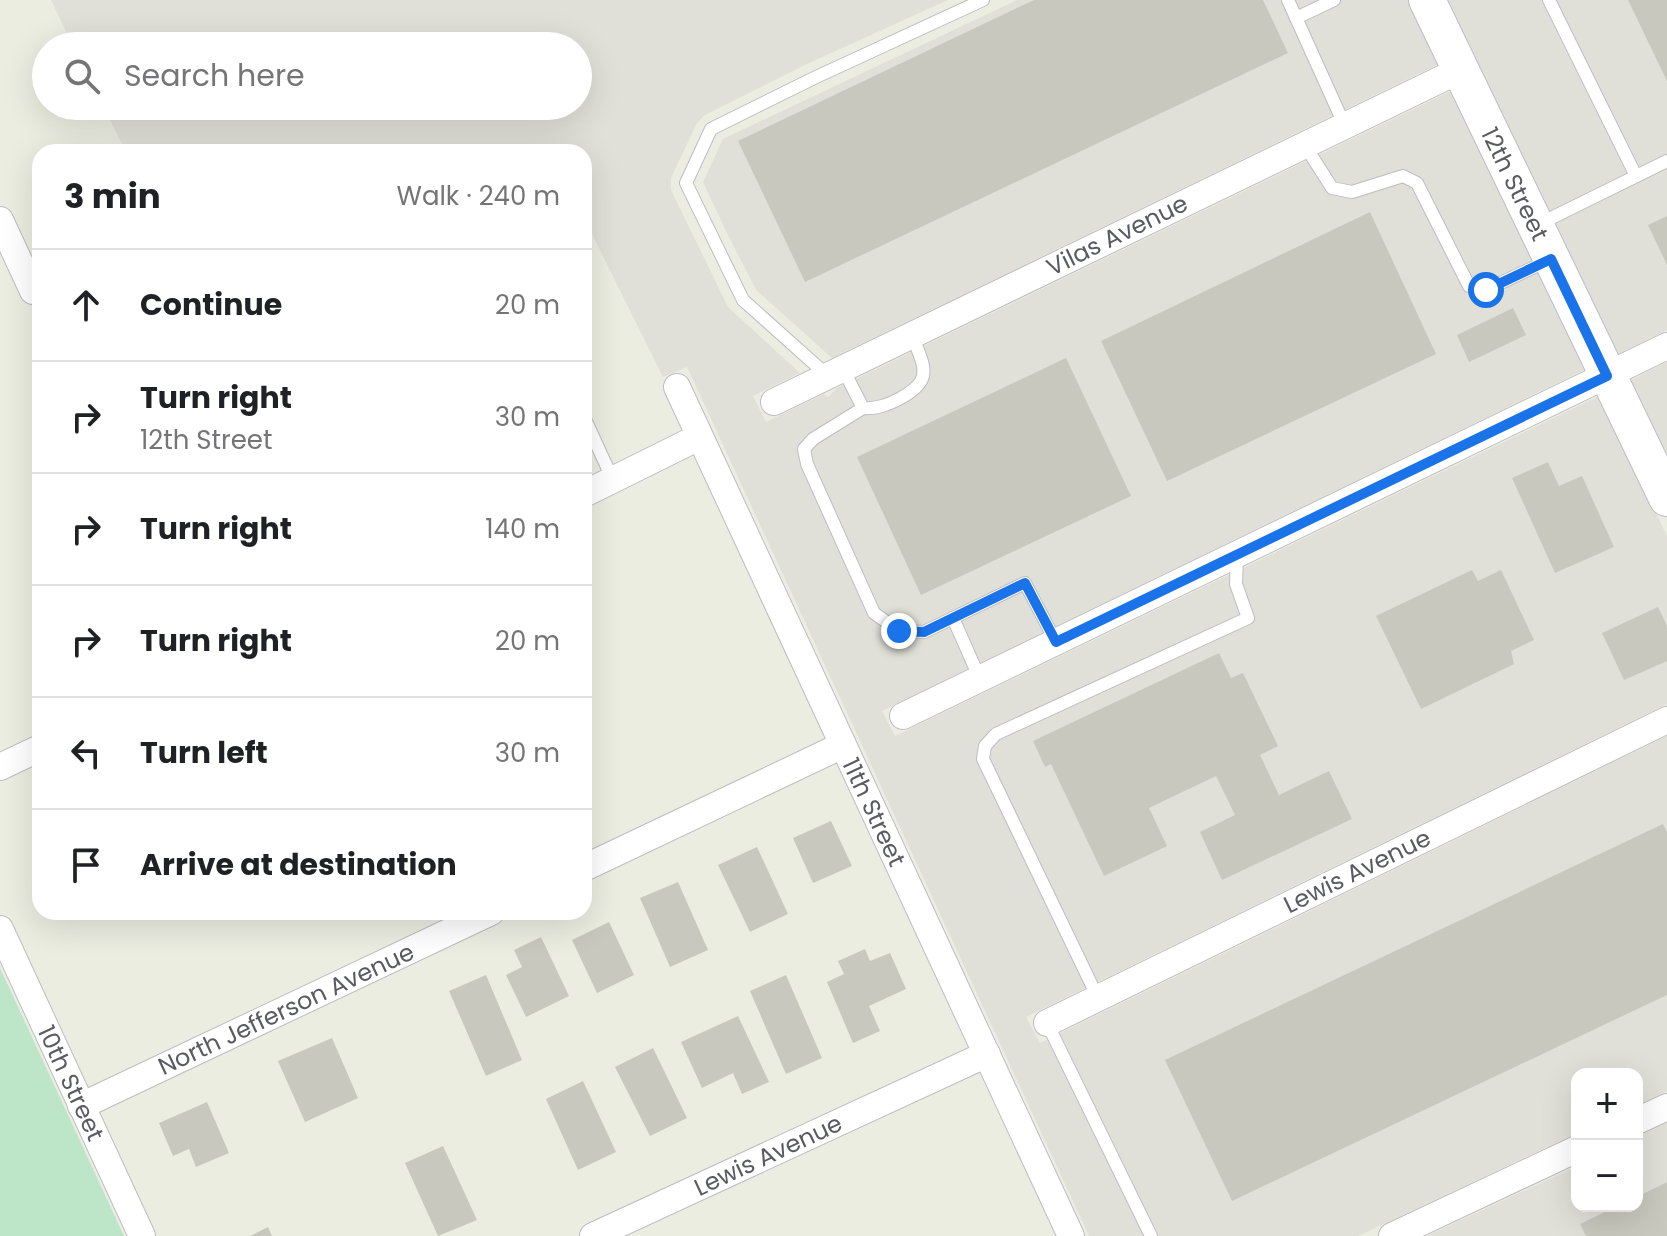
<!DOCTYPE html>
<meta charset="utf-8">
<style>
:root{--surface:#fff;--page:#f2f2f2;--text:#202124;--muted:#757577;--line:#e0e0e0}
body{margin:0;font-family:Poppins,sans-serif;background:var(--page);color:var(--text)}
.controls{position:absolute;right:24px;bottom:24px;display:grid;overflow:hidden;border-radius:16px;box-shadow:0 8px 32px #0002}
.controls button{width:72px;height:72px;display:grid;place-items:center;padding:0;border:0;border-bottom:2px solid var(--line);background:var(--surface);color:var(--text);font:40px sans-serif}
.stop{position:absolute;width:24px;height:24px;margin:-18px;border:6px solid #1a73e8;border-radius:50%;background:#fff}
.stop.end{background:#1a73e8;border-color:#fff;box-shadow:0 2px 8px #0008}
.list{margin:0;padding:0;list-style:none}
h2{display:flex;justify-content:space-between;align-items:center;height:104px;margin:0;padding:0 32px;font-size:34px}
h2 small{font-size:26px;font-weight:400;color:var(--muted)}
.list li{display:grid;grid-template-columns:52px 1fr auto;gap:24px;align-items:center;box-sizing:border-box;height:112px;padding:0 32px;border-top:2px solid var(--line)}
.list b{display:block;font-size:30px;white-space:nowrap}
.list p{margin:0;font-size:26px;white-space:nowrap;color:var(--muted)}
.list em{font-size:26px;font-style:normal;color:var(--muted)}
.icon{flex:none;width:44px;height:44px;fill:none;stroke:currentColor;stroke-width:2;stroke-linecap:round;stroke-linejoin:round}
.map{position:relative;flex:none;width:1667px;height:1236px;overflow:hidden}
.search{position:absolute;background:var(--surface);box-shadow:0 8px 32px #0002;left:32px;top:32px;width:560px;height:88px;display:flex;align-items:center;gap:20px;box-sizing:border-box;padding:0 28px;border-radius:44px;color:var(--muted);font-size:30px}
.panel{position:absolute;background:var(--surface);box-shadow:0 8px 32px #0002;left:32px;top:144px;width:560px;height:776px;border-radius:24px}
.map>svg:first-child{display:block}
.industrial{fill:#e0e0d9}
.green{fill:#bde5c8}
.building{fill:#c8c8be}
.lines{fill:none;stroke-linecap:round;stroke-linejoin:round}
.lane-casing{stroke:#bcbdc3;stroke-width:14}
.street-casing{stroke:#bcbdc3;stroke-width:28}
.secondary-casing{stroke:#bcbdc5;stroke-width:38}
.lane{stroke:#fff;stroke-width:12}
.street{stroke:#fff;stroke-width:26}
.secondary{stroke:#fff;stroke-width:36}
.route{stroke:#1a73e8;stroke-width:10}
.labels{text-anchor:middle;dominant-baseline:central;stroke-width:6;stroke-linejoin:round;paint-order:stroke}
.street-label{font-size:24px;fill:#5a5b62;stroke:#fff}
</style>
<div class="map">
<svg width="1667" height="1236" viewBox="0 0 1667 1236">
<rect width="100%" height="100%" fill="#ecede1"/>
<!-- industrial -->
<g class="industrial">
<path d="M51,0h897l-141,64 -102,51 -8,8 -26,55v12l57,117 72,66 -47,23 13,26 58,-28 4,3 9,-9 614,-297 135,278 -704,342 13,25 704,-340 68,140v168l-641,313 14,26 627,-307v355l-30,14v-31h-60v59l-219,103h-269l-402,-869 -24,10 -79,-159v-66h-33l-4,-7 -15,7h-406l-23,-46h475v-60h-505z"/>
<path d="M1017,0h392l30,64 -607,294 -76,-68 -31,-61 -22,-47 20,-43z"/>
<path d="M1446,0h221v330l-51,25z"/>
<path d="M1667,362v98l-38,-79z"/>
<path d="M1667,1123v113h-240l150,-70v40h60v-69z"/>
</g>
<!-- green -->
<path class="green" d="M0,968l124,268h-124z"/>
<!-- building -->
<g class="building">
<path d="M1034,0h229l25,53 -483,229 -67,-141z"/>
<path d="M1628,0h39v81z"/>
<path d="M1370,212l66,142 -269,127 -66,-140z"/>
<path d="M1667,216v49l-19,-40z"/>
<path d="M1513,308l13,27 -57,27 -12,-27z"/>
<path d="M1066,358l65,138 -210,99 -64,-138z"/>
<path d="M1548,462l11,24 23,-10 32,71 -59,26 -43,-95z"/>
<path d="M1472,570l6,11 23,-11 33,70 -23,11 3,13 -93,45 -45,-93z"/>
<path d="M1658,607l9,19v35l-43,19 -22,-47z"/>
<path d="M1219,653l12,25 12,-5 35,73 -18,9 19,40 50,-24 23,48 -130,61 -22,-48 35,-17 -19,-39 -67,32 18,38 -63,30 -53,-112 -6,3 -12,-26z"/>
<path d="M831,821l21,45 -39,17 -20,-45z"/>
<path d="M1663,824l4,8v163l-435,206 -67,-141z"/>
<path d="M757,847l31,67 -38,18 -32,-67z"/>
<path d="M678,882l30,68 -38,17 -30,-69z"/>
<path d="M609,922l25,53 -37,18 -25,-53z"/>
<path d="M541,937l28,59 -43,21 -20,-42 16,-8 -8,-17z"/>
<path d="M865,949l5,12 20,-8 16,36 -37,17 11,25 -27,12 -26,-61 17,-8 -6,-13z"/>
<path d="M486,975l36,85 -36,16 -37,-85z"/>
<path d="M786,975l36,83 -36,16 -36,-83z"/>
<path d="M738,1016l31,66 -27,12 -9,-21 -31,15 -21,-46z"/>
<path d="M332,1038l26,60 -53,24 -27,-61z"/>
<path d="M653,1048l34,70 -37,18 -35,-69z"/>
<path d="M583,1081l33,71 -38,18 -32,-71z"/>
<path d="M207,1102l22,51 -33,14 -7,-18 -16,7 -14,-33z"/>
<path d="M443,1146l34,74 -39,16 -33,-73z"/>
<path d="M1667,1182v54h-81l-6,-12 37,-18h20v-9z"/>
<path d="M268,1227l4,9h-22z"/>
</g>
<g class="lines">
<!-- lane casing -->
<g class="lane-casing">
<g id="lane">
<path d="M1288,0l56,124"/>
<path d="M1549,0l87,176"/>
<path d="M1296,18l38,-18"/>
<path d="M1304,144l28,44 20,4 51,-16 14,7 52,103 17,4 63,-30"/>
<path d="M1537,225l130,-64"/>
<path d="M843,369l20,39c14,1 24,-3 36,-9 36,-19 25,-32 13,-64"/>
<path d="M828,376l-85,-76 -57,-117 25,-54 103,-51 169,-78"/>
<path d="M863,408l-50,31 -9,10 3,15 67,149 25,18 25,1 101,-49 31,59"/>
<path d="M584,417l29,63"/>
<path d="M953,618l27,61"/>
<path d="M1098,998l-115,-239 2,-13 11,-12 252,-116 -12,-34 1,-28"/>
<path d="M1047,1023l104,213"/>
</g>
</g>
<!-- street casing -->
<g class="street-casing">
<g id="street">
<path d="M0,220l33,71"/>
<path d="M677,387l394,849"/>
<path d="M774,402l686,-332"/>
<path d="M584,494l115,-57"/>
<path d="M903,716l764,-370"/>
<path d="M0,767l40,-19"/>
<path d="M584,868l259,-123"/>
<path d="M0,929l142,307"/>
<path d="M1047,1023l620,-303"/>
<path d="M81,1106l410,-194"/>
<path d="M1637,1121l30,-14"/>
<path d="M593,1236l394,-182"/>
<path d="M1392,1236l185,-87"/>
</g>
</g>
<!-- secondary casing -->
<g class="secondary-casing">
<path id="secondary" d="M1427,0l240,498"/>
</g>
<!-- lane -->
<use href="#lane" class="lane"/>
<!-- street -->
<use href="#street" class="street"/>
<!-- secondary -->
<use href="#secondary" class="secondary"/>
</g>
<g class="lines">
<!-- route -->
<path class="route" d="M899,631l25,1 101,-49 31,59 551,-266 -56,-117 -65,31"/>
</g>
<g class="labels">
<!-- street labels -->
<g class="street-label">
<text transform="translate(1515 184) rotate(64)">12th Street</text>
<text transform="translate(1117 235) rotate(-26)">Vilas Avenue</text>
<text transform="translate(874 812) rotate(65)">11th Street</text>
<text transform="translate(1357 871) rotate(-26)">Lewis Avenue</text>
<text transform="translate(286 1009) rotate(-25)">North Jefferson Avenue</text>
<text transform="translate(71 1083) rotate(65)">10th Street</text>
<text transform="translate(768 1155) rotate(-25)">Lewis Avenue</text>
</g>
</g>
</svg>
<div class="controls">
<button>+</button>
<button>−</button>
</div>
<div class="stop" style="left:1486px;top:290px"></div>
<div class="stop end" style="left:899px;top:631px"></div>
<div class="search"><svg class="icon" aria-label="search" viewBox="0 0 24 24"><circle cx="10" cy="10" r="6"/><path d="M15 15l6 6"/></svg>Search here</div>
<section class="panel">
<h2>3 min<small>Walk · 240 m</small></h2>
<ul class="list">
<li><svg class="icon" aria-label="ahead" viewBox="0 0 24 24"><path d="M12 20V5M6 11l6-6 6 6"/></svg><div><b>Continue</b></div><em>20 m</em></li>
<li><svg class="icon" aria-label="right" viewBox="0 0 24 24"><path d="M7 20v-9h11M14 6l5 5-5 5"/></svg><div><b>Turn right</b><p>12th Street</p></div><em>30 m</em></li>
<li><svg class="icon" aria-label="right" viewBox="0 0 24 24"><path d="M7 20v-9h11M14 6l5 5-5 5"/></svg><div><b>Turn right</b></div><em>140 m</em></li>
<li><svg class="icon" aria-label="right" viewBox="0 0 24 24"><path d="M7 20v-9h11M14 6l5 5-5 5"/></svg><div><b>Turn right</b></div><em>20 m</em></li>
<li><svg class="icon" aria-label="left" viewBox="0 0 24 24"><path d="M17 20v-9H6M10 6l-5 5 5 5"/></svg><div><b>Turn left</b></div><em>30 m</em></li>
<li><svg class="icon" aria-label="arrive" viewBox="0 0 24 24"><path d="M6 21V4h12l-3 4 3 4H6"/></svg><div><b>Arrive at destination</b></div></li>
</ul>
</section>
</div>
